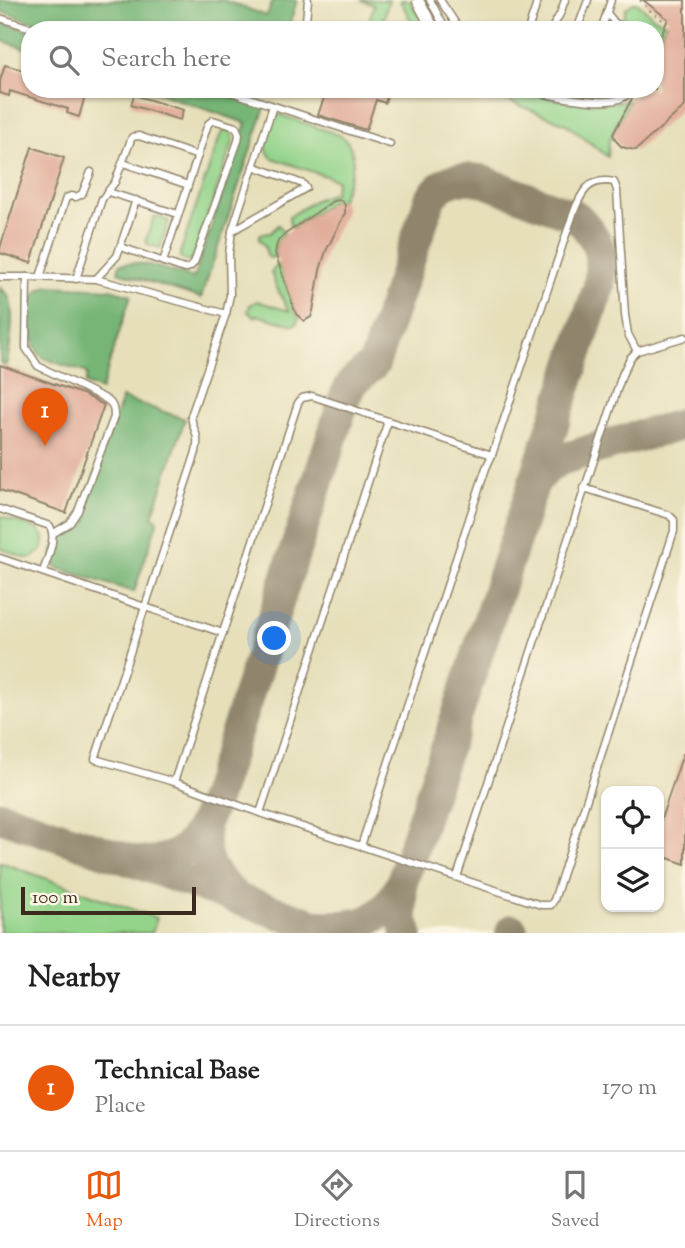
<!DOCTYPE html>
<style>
:root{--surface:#fff;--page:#f2f2f2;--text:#222;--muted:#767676;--line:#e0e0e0;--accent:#ea580c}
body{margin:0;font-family:"Sorts Mill Goudy",serif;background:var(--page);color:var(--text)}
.controls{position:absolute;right:21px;bottom:21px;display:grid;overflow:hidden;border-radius:14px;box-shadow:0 2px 5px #0004}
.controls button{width:63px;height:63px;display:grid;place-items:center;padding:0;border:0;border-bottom:2px solid var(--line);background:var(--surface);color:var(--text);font:35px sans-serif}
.scale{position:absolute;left:21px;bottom:18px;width:175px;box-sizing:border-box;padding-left:7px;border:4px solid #3b2a1e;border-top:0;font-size:19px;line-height:24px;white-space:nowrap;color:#3b2a1e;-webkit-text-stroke:5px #fcf5e5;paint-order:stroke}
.you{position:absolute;left:275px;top:639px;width:24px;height:24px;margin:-18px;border:5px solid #fff;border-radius:50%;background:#1a73e8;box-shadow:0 0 0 10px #1a73e833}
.badge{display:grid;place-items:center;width:46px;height:46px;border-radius:50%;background:var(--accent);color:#fff;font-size:23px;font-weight:700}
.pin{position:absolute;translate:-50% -58px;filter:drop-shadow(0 2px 4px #0008)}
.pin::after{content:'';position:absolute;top:37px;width:24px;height:21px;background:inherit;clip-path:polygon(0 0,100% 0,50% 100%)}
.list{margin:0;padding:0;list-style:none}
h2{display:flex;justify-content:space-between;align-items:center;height:91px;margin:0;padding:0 28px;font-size:30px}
h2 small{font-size:23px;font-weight:400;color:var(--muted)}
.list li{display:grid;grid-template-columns:46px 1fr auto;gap:21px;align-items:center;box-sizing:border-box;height:126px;padding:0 28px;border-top:2px solid var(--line)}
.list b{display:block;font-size:26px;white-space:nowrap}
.list p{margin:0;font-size:23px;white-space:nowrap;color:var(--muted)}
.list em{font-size:23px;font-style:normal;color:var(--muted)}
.icon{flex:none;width:38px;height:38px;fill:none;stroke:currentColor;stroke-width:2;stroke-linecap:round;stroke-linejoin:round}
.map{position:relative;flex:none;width:685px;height:933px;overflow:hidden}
.search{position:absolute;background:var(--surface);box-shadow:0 2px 5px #0004;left:21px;right:21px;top:21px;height:77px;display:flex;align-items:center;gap:18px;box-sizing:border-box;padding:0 24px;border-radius:28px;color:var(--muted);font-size:26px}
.sheet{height:217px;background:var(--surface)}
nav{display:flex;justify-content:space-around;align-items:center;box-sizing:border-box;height:98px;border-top:2px solid var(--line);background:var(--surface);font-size:19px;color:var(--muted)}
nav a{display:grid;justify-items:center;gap:4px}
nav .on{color:var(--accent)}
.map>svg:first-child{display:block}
.green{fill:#93d38a;stroke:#677e54;stroke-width:2}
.forest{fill:#76b576;stroke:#58704a;stroke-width:2}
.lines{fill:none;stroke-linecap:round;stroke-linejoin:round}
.taxiway{stroke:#90846c;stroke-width:32}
.building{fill:#e1ab98}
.lane-casing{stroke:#90846c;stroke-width:9}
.path{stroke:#90846c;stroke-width:2;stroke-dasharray:2 5;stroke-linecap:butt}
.lane{stroke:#fff;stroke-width:6}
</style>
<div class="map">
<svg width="685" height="933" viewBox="0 0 685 933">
<rect width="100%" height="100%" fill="#fcf5e5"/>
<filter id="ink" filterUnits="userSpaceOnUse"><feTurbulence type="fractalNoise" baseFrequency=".0143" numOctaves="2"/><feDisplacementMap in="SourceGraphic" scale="14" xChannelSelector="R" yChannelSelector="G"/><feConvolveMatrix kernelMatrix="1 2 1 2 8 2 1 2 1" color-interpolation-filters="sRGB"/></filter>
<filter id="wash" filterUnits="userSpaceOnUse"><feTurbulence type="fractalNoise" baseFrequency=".00686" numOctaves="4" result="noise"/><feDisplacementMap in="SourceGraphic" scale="28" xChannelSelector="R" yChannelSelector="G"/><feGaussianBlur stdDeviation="1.57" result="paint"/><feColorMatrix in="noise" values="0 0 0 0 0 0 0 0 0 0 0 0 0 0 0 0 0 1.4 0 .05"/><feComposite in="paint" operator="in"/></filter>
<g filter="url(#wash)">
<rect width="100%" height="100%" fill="#e6dfba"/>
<!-- green -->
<g class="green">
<path d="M361,0h28l-9,30h-14l8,-25z"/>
<path d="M400,0h10l16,30h-10z"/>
<path d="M634,3h4l15,14 13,6 -8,17 -3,-1v-9h-17l-15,-9 3,-13z"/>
<path d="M478,89h27l65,13 30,1 30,-2 -21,40 -1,16 -42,-33z"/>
<path d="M539,89h84l-2,6 -40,2z"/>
<path d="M277,115h4l61,21c21,19 7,41 -1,64l-8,1 -40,27 -3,-3 -1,-8 26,-17 19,-7 3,-13 -65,-22c-12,-12 -3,-26 2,-40z"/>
<path d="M225,129l6,2 3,8 -41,119 -6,3 -6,-2 -1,-6 40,-117z"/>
<path d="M157,216l12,5 -9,27 -13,-4 -1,-4 8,-23z"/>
<path d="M278,225l3,3 3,7c-6,6 -11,12 -8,21l-6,2 -3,-2 -2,-10 -6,-7 2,-5 9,-1z"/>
<path d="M279,264l17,50 4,3 -4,7 -3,1 -37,-10 -1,2 -7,-5 2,-7 7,-4 32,10 -13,-25 -5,-14z"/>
<path d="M0,516l38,13c2,3 5,5 6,9 1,9 -7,21 -17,20 -8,-1 -19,-7 -27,-10z"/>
<path d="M0,862l157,56 -5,15h-152z"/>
</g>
<!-- forest -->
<g class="forest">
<path d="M0,0h223l44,16 6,-16h24l-9,30h-230l-58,-19z"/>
<path d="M0,22l30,9v19l-30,-10z"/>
<path d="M146,89h63l56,18 -64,191 -83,-26 2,-8 15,-1 15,2 44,13 52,-155z"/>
<path d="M48,286l62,3 21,6 -30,95 -16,-6 2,-9 -2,-3c-11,-4 -32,-9 -42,-15 -14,-8 -16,-49 -8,-62 3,-5 7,-7 13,-9z"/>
<path d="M0,287c1,1 8,8 8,9 8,12 2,55 -2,69l-6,-2z"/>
<path d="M122,398l63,21 -33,98 6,3 -24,72 -77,-24 -3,-4 -1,-11 2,-8 6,-10 18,-16z"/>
</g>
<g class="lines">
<!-- taxiway -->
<g class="taxiway">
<path d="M534,482l14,-14 12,-8 47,-15 78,-21"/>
<path d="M0,816l135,46 105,38 99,33"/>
<path d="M204,824c-3,37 7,51 34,75"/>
<path d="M135,862c50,2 64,-23 80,-65l131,-403 7,-12 21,-18 56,-165c15,-21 25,-22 50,-19l97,37c24,24 26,36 22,69l-198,599c-20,37 -39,43 -80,41"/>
<path d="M401,885l1,34 5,14"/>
<path d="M511,933l1,-3"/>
</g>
</g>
<g id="blocks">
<!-- building -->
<g class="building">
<path d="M643,0h42v106l-49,44 -6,-1 -8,-2 -6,-6 -3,-7 24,-45h18v-40l13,-30z"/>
<path d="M5,65l25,7v17h57l-8,28 -12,-4 1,-4 -58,-18 -1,5 -9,-3v-12z"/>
<path d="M327,89h62l-4,14 -9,-3 -10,30 -48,-15z"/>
<path d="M134,95l49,15 -3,10 -49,-15z"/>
<path d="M32,147l32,11 -33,105 -31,-10v-5z"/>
<path d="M341,200l4,5v8l-19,38 -6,19 -7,41 -2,6 -7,4 -8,-7 -21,-61 1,-6 2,-6 6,-6 27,-19 22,-15z"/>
<path d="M0,365l85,30 19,10 -38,108 -66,-23z"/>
<path d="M683,754h2v110l-26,-9v-30z"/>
</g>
</g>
</g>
<g filter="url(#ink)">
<use href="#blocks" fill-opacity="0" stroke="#90846c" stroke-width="2"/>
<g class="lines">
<!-- lane casing -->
<g class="lane-casing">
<g id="lane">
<path d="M420,0l17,30"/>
<path d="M430,0l16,30"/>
<path d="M440,0l20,30"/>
<path d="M416,2l15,28"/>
<path d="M607,13l8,10 14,7"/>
<path d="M0,18l37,12"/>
<path d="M305,30l3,-30"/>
<path d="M528,30l10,-30"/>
<path d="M551,30l9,-16 5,-14"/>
<path d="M577,30l11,-30"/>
<path d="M601,30l10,-30"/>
<path d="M222,89l168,55"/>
<path d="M523,89c21,5 80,18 99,9 5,-3 5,-4 7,-9"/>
<path d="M123,163l65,22"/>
<path d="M108,192l70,22"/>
<path d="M232,231l74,-43 -3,-4 -50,-18"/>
<path d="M121,247l63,22 6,-2 4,-4 44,-122 1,-7 -3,-7 -23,-7 -5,4 -45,138"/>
<path d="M0,277h27"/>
<path d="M40,277l26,-79 5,-2 5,1 6,-3 9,-22"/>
<path d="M76,279l26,-80 13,-17 17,-45 7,-1 59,20"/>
<path d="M96,279l21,-23 19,-56"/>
<path d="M226,314l4,-19 -1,-41 3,-23 41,-125"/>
<path d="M0,509l50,17c7,14 -3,32 -7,46"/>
<path d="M0,558l145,49 51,-155c4,-20 -3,-19 -5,-36l35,-102 -130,-35 -69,-2 -1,71 12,18 64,31c10,5 12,9 12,20l-36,94 -8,12 -16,10"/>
<path d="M223,633l-78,-26 -50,152 79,23 86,31 281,92h10l3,-5 120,-369v-11l-5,-5 -85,-27"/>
<path d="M174,782l124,-379 4,-5 10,-2 180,59"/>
<path d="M260,813l128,-392"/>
<path d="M361,846l125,-378 6,-13 81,-241c8,-21 15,-37 41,-32l3,8 8,125 3,19 9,17"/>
<path d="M457,877l165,-502 8,-17 7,-7 48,-14"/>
</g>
</g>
<!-- path -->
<path class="path" d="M640,0l9,10 18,13"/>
<!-- lane -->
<use href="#lane" class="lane"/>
</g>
</g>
</svg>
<div class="controls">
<button><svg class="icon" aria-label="locate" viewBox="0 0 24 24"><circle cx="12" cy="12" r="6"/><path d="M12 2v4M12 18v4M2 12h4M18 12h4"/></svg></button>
<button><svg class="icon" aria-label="layers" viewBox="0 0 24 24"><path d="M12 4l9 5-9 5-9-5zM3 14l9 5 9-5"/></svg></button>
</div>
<div class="scale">100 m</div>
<div class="you"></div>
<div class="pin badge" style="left:45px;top:446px">1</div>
<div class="search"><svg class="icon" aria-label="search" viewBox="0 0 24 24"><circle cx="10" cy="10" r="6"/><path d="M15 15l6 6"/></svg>Search here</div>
</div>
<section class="sheet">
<h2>Nearby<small></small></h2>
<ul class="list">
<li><span class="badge">1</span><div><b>Technical Base</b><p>Place</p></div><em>170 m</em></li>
</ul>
</section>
<nav>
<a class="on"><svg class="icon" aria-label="map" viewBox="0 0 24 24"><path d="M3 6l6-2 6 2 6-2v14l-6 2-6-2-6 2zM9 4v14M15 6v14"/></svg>Map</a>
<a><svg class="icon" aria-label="directions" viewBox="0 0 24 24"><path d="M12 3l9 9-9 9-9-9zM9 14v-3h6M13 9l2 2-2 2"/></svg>Directions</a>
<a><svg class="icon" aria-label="saved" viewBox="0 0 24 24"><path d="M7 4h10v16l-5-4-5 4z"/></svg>Saved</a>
</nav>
